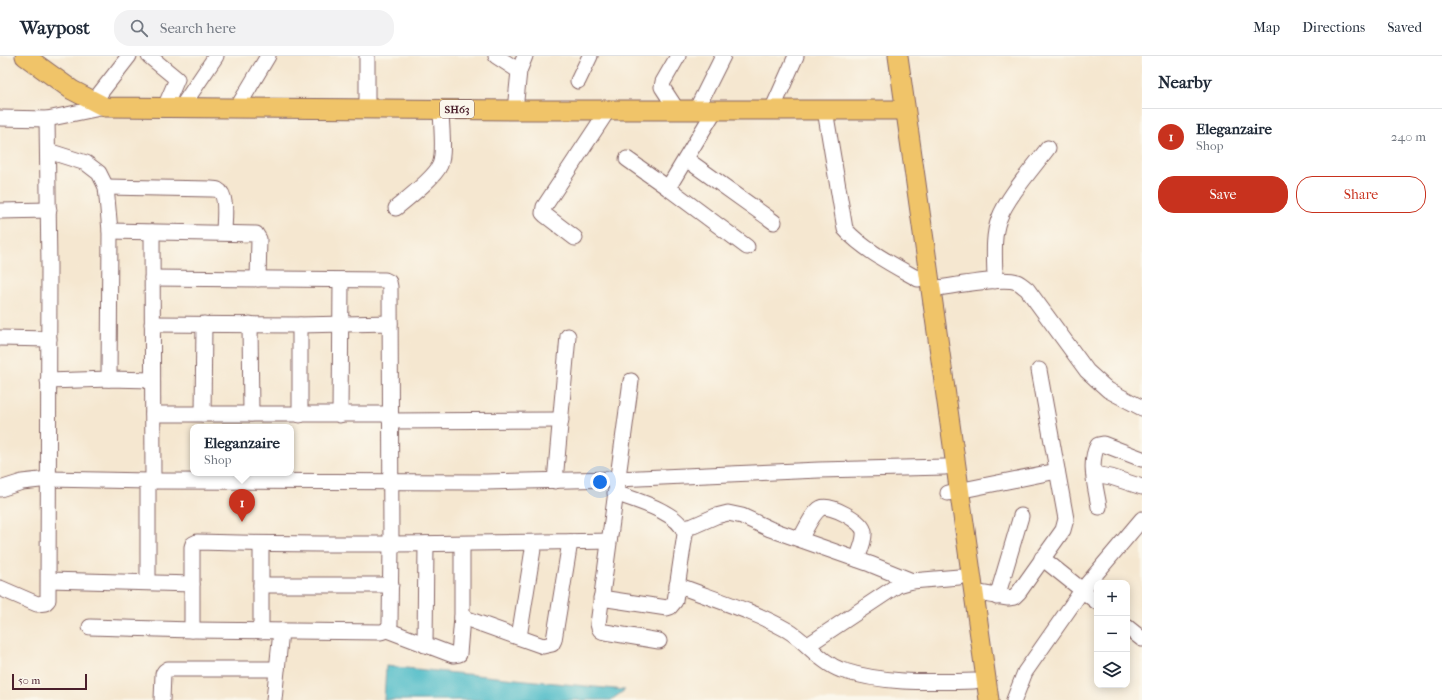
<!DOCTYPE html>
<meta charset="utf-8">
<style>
:root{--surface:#fff;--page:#f2f2f3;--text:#1f2937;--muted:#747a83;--line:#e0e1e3;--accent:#c8321e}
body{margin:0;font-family:"IM FELL French Canon",serif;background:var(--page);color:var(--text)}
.controls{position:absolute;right:12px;bottom:12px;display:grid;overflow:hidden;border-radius:8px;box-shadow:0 2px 10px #0003}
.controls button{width:36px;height:36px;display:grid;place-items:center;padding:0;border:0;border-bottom:1px solid var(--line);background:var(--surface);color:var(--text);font:20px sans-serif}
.scale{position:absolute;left:12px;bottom:10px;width:75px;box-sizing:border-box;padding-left:4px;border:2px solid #4a1f2b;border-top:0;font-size:11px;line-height:14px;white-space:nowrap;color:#4a1f2b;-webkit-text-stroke:3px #fbf7ec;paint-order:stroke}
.you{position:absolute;left:600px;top:426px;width:14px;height:14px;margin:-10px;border:3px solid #fff;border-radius:50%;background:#1a73e8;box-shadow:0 0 0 6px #1a73e833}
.badge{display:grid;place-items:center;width:26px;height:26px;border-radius:50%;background:var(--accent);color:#fff;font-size:13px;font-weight:700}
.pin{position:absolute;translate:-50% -33px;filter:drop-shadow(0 1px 2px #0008)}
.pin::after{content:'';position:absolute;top:21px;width:14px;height:12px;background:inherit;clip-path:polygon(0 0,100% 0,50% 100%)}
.popup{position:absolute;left:190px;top:368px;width:104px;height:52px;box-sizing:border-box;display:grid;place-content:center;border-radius:8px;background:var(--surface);filter:drop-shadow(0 1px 3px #0005);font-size:13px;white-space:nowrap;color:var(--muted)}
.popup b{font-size:15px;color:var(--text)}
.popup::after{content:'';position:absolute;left:50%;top:100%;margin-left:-8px;border:8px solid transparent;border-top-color:var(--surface)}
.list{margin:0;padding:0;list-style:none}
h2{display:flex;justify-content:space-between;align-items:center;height:52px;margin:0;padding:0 16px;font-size:17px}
h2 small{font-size:13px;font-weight:400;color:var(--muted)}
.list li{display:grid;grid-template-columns:26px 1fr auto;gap:12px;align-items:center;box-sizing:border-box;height:56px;padding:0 16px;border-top:1px solid var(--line)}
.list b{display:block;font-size:15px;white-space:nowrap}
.list p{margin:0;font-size:13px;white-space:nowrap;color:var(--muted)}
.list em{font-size:13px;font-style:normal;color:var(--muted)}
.actions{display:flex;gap:8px;padding:12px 16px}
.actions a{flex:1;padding:9px 0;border:1px solid var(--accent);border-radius:16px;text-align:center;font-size:14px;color:var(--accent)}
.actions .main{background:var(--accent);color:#fff}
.icon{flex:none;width:22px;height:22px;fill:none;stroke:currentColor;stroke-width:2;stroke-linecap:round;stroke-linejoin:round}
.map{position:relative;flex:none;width:1142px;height:644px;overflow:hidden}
header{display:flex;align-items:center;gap:24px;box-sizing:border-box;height:56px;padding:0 20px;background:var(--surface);border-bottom:1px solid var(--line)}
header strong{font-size:19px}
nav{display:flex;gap:22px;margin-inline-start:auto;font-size:14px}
.search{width:280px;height:36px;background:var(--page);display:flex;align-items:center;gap:10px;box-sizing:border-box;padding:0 14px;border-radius:16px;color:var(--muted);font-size:15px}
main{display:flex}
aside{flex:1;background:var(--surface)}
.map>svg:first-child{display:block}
.water{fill:#4dbbc7;stroke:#4c6d79}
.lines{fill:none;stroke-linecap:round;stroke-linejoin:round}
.minor-casing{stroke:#866565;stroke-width:17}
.major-casing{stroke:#866565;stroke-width:21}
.minor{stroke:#fff;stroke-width:15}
.major{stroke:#f0c469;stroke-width:19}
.labels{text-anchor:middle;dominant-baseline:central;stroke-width:3;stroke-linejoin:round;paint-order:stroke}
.shield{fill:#fbf7ec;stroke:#7f6065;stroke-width:1}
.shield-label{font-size:11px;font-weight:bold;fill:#4a1f2b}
</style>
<header>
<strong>Waypost</strong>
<div class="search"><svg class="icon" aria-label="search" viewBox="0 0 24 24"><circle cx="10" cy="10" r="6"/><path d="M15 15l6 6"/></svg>Search here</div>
<nav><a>Map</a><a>Directions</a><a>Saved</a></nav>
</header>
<main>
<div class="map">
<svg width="1142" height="644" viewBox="0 0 1142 644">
<rect width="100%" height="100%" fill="#fbf7ec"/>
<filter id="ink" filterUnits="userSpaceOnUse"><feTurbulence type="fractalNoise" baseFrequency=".025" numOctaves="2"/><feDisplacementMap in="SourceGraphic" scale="8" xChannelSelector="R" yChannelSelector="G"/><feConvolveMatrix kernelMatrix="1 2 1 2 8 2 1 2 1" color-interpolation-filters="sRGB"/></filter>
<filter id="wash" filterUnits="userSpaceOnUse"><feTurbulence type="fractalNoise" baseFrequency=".012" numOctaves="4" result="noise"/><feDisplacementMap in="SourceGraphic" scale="16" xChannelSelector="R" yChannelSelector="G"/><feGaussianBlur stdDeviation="0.9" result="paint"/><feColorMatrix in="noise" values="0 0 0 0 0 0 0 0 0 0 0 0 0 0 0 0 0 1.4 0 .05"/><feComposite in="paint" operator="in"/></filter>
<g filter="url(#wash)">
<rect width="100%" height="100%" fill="#f5e7d0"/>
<!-- water -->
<path class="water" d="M386,610l239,24 -14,10h-227z"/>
</g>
<g filter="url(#ink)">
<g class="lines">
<!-- minor casing -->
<g class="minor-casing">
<g id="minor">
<path d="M149,0l28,23 -12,28"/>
<path d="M367,0v53"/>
<path d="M496,0l23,15"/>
<path d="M578,25l12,-25"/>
<path d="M94,45l35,-45"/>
<path d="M181,52l35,-52"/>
<path d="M237,52l31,-52"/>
<path d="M515,54l4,-39 6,-15"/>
<path d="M677,54l-15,-23 1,-5 15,-26"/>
<path d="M696,54l27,-54"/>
<path d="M772,54l24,-54"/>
<path d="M825,54l20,119c17,20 50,37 73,50"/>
<path d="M0,62l47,1 58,-12"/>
<path d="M48,95l38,12 13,10 7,14 4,44 -1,148"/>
<path d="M627,103l41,29 79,59"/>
<path d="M686,103l88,63"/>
<path d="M106,131l105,2c3,0 5,0 7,1 10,5 6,32 6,42"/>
<path d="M668,132l47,-78"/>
<path d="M396,152c11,-9 39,-31 44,-43 5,-12 1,-42 1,-56"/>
<path d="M0,155l49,-1"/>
<path d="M110,175l146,3 3,5 -1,40"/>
<path d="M152,176l1,249"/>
<path d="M575,182l-30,-23 -2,-2 1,-6 64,-97"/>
<path d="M995,225c0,-20 -3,-43 4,-62 8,-22 34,-51 49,-71"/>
<path d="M931,233c19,-2 70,-13 86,-7 3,1 7,5 10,7l60,82 21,19 34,18"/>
<path d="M152,268l148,1 90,-2"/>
<path d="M250,268l1,90"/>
<path d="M300,269v90"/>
<path d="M0,282l49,1"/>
<path d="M48,325l61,-2 43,1"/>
<path d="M631,325l-33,243c1,5 2,7 7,8l54,9"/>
<path d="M153,358h237"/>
<path d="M203,358l1,-90"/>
<path d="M340,359l1,-135"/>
<path d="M390,365l171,-1"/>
<path d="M1094,418l17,3 31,10"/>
<path d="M555,425l13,-145"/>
<path d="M0,433l22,-7 27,-3 99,2 338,1 131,-3 202,-9 126,-3"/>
<path d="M948,437l109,-22"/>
<path d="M1099,451c-3,-19 -11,-45 -1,-62l5,-1 39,15"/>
<path d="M684,472l9,-2 23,-10 12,-3 14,3 28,13 100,35 42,17"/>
<path d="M800,483c5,-8 13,-27 21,-31 9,-4 42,13 43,24 1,8 -4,19 -7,27"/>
<path d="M1042,502l55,44"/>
<path d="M49,524l143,4"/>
<path d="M148,526v-101"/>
<path d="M261,529h130"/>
<path d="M677,529c36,14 77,26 110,45 19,11 33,32 54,40 43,14 88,12 133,11"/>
<path d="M0,532l37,16 8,-1 3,-3 1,-334 -2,-147"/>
<path d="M973,536l35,6 6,-1 5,-5 44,-62 3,-11 -27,-149"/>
<path d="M997,541l24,-81"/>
<path d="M601,542l66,10 3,-1 5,-6 10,-67c-5,-22 -51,-34 -70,-41"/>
<path d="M462,561l81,29 9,-2 2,-4 16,-98"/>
<path d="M90,571l102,3 189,2 6,-2 3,-6 1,-80 -1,-257 -1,-5 -4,-2 -233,-2"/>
<path d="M1127,571l15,12"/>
<path d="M192,574v-83l1,-3 4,-2c137,4 275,1 412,-1"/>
<path d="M387,574l66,25 6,-1 3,-37v-73"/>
<path d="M261,575v-87"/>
<path d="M519,581l15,-94"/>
<path d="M425,589l1,-101"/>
<path d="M808,589l90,-60 14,-4 47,-4"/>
<path d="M162,644l1,-26 2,-3 3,-2h109"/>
<path d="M274,644l7,-69"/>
<path d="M1014,644l11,-28 58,-83 59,-70"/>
</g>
</g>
<!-- major casing -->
<g class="major-casing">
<g id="major">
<path d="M25,0l47,34 33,17 410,3h390"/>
<path d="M898,0l91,644"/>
</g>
</g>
<!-- minor -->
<use href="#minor" class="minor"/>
<!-- major -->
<use href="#major" class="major"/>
</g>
</g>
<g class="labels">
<!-- shield labels -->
<rect class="shield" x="440" y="44" width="34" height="18" rx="3"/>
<g class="shield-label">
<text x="457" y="53">SH63</text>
</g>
</g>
</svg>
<div class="controls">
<button>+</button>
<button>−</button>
<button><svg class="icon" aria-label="layers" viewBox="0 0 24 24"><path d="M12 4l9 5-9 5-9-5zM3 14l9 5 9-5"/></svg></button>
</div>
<div class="scale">50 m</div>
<div class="you"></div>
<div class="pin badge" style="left:242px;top:466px">1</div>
<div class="popup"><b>Eleganzaire</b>Shop</div>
</div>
<aside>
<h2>Nearby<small></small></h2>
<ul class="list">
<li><span class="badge">1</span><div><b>Eleganzaire</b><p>Shop</p></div><em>240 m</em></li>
</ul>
<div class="actions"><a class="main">Save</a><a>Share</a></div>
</aside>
</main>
